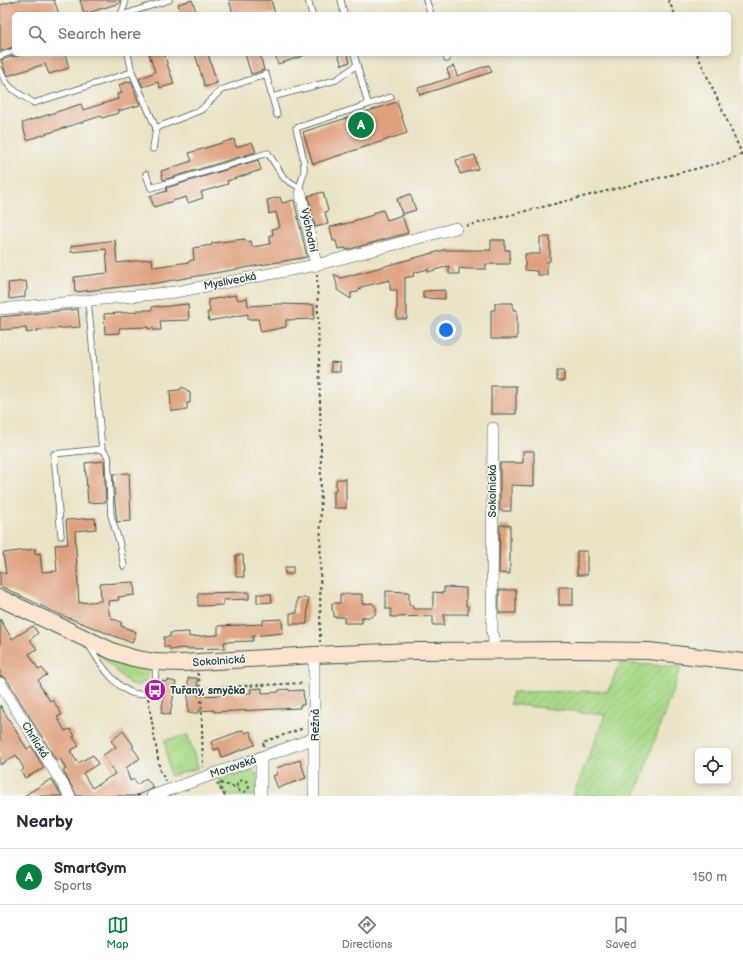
<!DOCTYPE html>
<meta charset="utf-8">
<style>
:root{--surface:#fff;--page:#f7f7f7;--text:#2b2b33;--muted:#7c7c81;--line:#e1e1e2;--accent:#0b8043}
body{margin:0;font-family:"Balsamiq Sans",sans-serif;background:var(--page);color:var(--text)}
.controls{position:absolute;right:12px;bottom:12px;display:grid;overflow:hidden;border-radius:6px;box-shadow:0 2px 6px #0003}
.controls button{width:36px;height:36px;display:grid;place-items:center;padding:0;border:0;border-bottom:1px solid var(--line);background:var(--surface);color:var(--text);font:20px sans-serif}
.you{position:absolute;left:446px;top:330px;width:14px;height:14px;margin:-10px;border:3px solid #fff;border-radius:50%;background:#1a73e8;box-shadow:0 0 0 6px #1a73e833}
.badge{display:grid;place-items:center;width:26px;height:26px;border-radius:50%;background:var(--accent);color:#fff;font-size:13px;font-weight:700}
.pin{position:absolute;translate:-50% -50%;border:2px solid #fff;box-shadow:0 1px 4px #0006}
.list{margin:0;padding:0;list-style:none}
h2{display:flex;justify-content:space-between;align-items:center;height:52px;margin:0;padding:0 16px;font-size:17px}
h2 small{font-size:13px;font-weight:400;color:var(--muted)}
.list li{display:grid;grid-template-columns:26px 1fr auto;gap:12px;align-items:center;box-sizing:border-box;height:56px;padding:0 16px;border-top:1px solid var(--line)}
.list b{display:block;font-size:15px;white-space:nowrap}
.list p{margin:0;font-size:13px;white-space:nowrap;color:var(--muted)}
.list em{font-size:13px;font-style:normal;color:var(--muted)}
.icon{flex:none;width:22px;height:22px;fill:none;stroke:currentColor;stroke-width:2;stroke-linecap:round;stroke-linejoin:round}
.map{position:relative;flex:none;width:743px;height:796px;overflow:hidden}
.search{position:absolute;background:var(--surface);box-shadow:0 2px 6px #0003;left:12px;right:12px;top:12px;height:44px;display:flex;align-items:center;gap:10px;box-sizing:border-box;padding:0 14px;border-radius:6px;color:var(--muted);font-size:15px}
.sheet{height:108px;background:var(--surface)}
nav{display:flex;justify-content:space-around;align-items:center;box-sizing:border-box;height:56px;border-top:1px solid var(--line);background:var(--surface);font-size:11px;color:var(--muted)}
nav a{display:grid;justify-items:center;gap:2px}
nav .on{color:var(--accent)}
.map>svg:first-child{display:block}
.grass{fill:url(#grass-tufts);stroke:#648b5e}
.park{fill:url(#park-crowns);stroke:#648b5e}
.garden{fill:url(#garden-furrows);stroke:#648b5e}
.building{fill:#df9f7a}
.lines{fill:none;stroke-linecap:round;stroke-linejoin:round}
.lane-casing{stroke:#3e564a;stroke-width:7}
.street-casing{stroke:#3e564a;stroke-width:12}
.secondary-casing{stroke:#3e564a;stroke-width:18}
.path{stroke:#3e564a;stroke-width:2;stroke-dasharray:3 3;stroke-linecap:butt}
.lane{stroke:#fff;stroke-width:5.5}
.street{stroke:#fff;stroke-width:11}
.secondary{stroke:#fce5d0;stroke-width:16}
.labels{text-anchor:middle;dominant-baseline:central;stroke-width:3;stroke-linejoin:round;paint-order:stroke}
.street-label{font-size:11px;fill:#1f3d34;stroke:#f6f6f2}
.poi-label{font-size:11px;font-weight:bold;fill:#1f3d34;stroke:#f6f6f2;text-anchor:start}
</style>
<div class="map">
<svg width="743" height="796" viewBox="0 0 743 796">
<defs>
<pattern id="grass-tufts" width="24" height="20" patternUnits="userSpaceOnUse"><rect width="24" height="20" fill="#a9d987"/><path d="M3 7l-1-3M5 7V3M7 7l1-3M15 17l-1-3M17 17v-4M19 17l1-3" fill="none" stroke="#91bb75"/></pattern>
<pattern id="park-crowns" width="20" height="18" patternUnits="userSpaceOnUse"><rect width="20" height="18" fill="#a9d987"/><path d="M2 6a3 3 0 1 1 6 0M12 15a3 3 0 1 1 6 0" fill="none" stroke="#91bb75"/></pattern>
<pattern id="garden-furrows" width="10" height="10" patternUnits="userSpaceOnUse"><rect width="10" height="10" fill="#a9d987"/><path d="M-1 1l2-2M0 10L10 0M9 11l2-2" fill="none" stroke="#91bb75"/></pattern>
</defs>
<rect width="100%" height="100%" fill="#f6f6f2"/>
<filter id="ink" filterUnits="userSpaceOnUse"><feTurbulence type="fractalNoise" baseFrequency=".025" numOctaves="2"/><feDisplacementMap in="SourceGraphic" scale="8" xChannelSelector="R" yChannelSelector="G"/><feConvolveMatrix kernelMatrix="1 2 1 2 8 2 1 2 1" color-interpolation-filters="sRGB"/></filter>
<filter id="wash" filterUnits="userSpaceOnUse"><feTurbulence type="fractalNoise" baseFrequency=".012" numOctaves="4" result="noise"/><feDisplacementMap in="SourceGraphic" scale="16" xChannelSelector="R" yChannelSelector="G"/><feGaussianBlur stdDeviation="0.9" result="paint"/><feColorMatrix in="noise" values="0 0 0 0 0 0 0 0 0 0 0 0 0 0 0 0 0 1.4 0 .05"/><feComposite in="paint" operator="in"/></filter>
<g filter="url(#wash)">
<rect width="100%" height="100%" fill="#ebe3c6"/>
<!-- grass -->
<g class="grass">
<path d="M102,654l44,13 3,5 -2,8 -7,5h-9l-28,-27 -2,-3z"/>
<path d="M248,770h4l2,3h3l-1,23h-30l-6,-11v-5z"/>
</g>
<!-- park -->
<path class="park" d="M188,735l10,33 -28,8 -5,-36z"/>
<!-- garden -->
<path class="garden" d="M620,663l61,4 -46,129h-62l32,-81 -95,-11 2,-12 96,-1z"/>
<g id="blocks">
<!-- building -->
<g class="building">
<path d="M18,0h36l5,14h-45v33l-14,4v-46z"/>
<path d="M80,0h40v3l-36,11z"/>
<path d="M192,0l5,14h-16l-3,-10z"/>
<path d="M229,0h42l4,14h-42z"/>
<path d="M25,54h40l4,14 -20,6 -4,-10 -38,12 -6,-16 13,-4v1z"/>
<path d="M149,54h15l10,30 -14,4 -2,-6 -15,5 -4,-8 16,-7z"/>
<path d="M195,54h13l9,29 -12,4z"/>
<path d="M245,54h15l4,16 -13,4z"/>
<path d="M275,54h28v2l-25,8z"/>
<path d="M338,54h9l3,8 -8,3z"/>
<path d="M489,65l3,7 -72,23 -2,-7 32,-10 -3,-9 7,-3 3,10z"/>
<path d="M131,81l9,24 -22,6 1,2 -17,5 -1,-2 -74,24 -5,-17 59,-19 2,6 35,-11 -1,-5 5,-1 -3,-8z"/>
<path d="M397,102l10,31 -94,31 -10,-32z"/>
<path d="M234,139l2,8 16,-5 4,10 -93,28 -2,-9 31,-10 -3,-8z"/>
<path d="M475,155l3,14 -18,5 -4,-14z"/>
<path d="M258,160l3,10 -34,11 1,3 -27,8 2,6 -15,5 -2,-6 -32,10 -4,-11 17,-5 -1,-3z"/>
<path d="M323,192l5,19 -3,1 3,12 -13,3 -7,-31z"/>
<path d="M410,194l6,16 -14,4 -5,-15z"/>
<path d="M280,197l2,6 12,-3 13,57 -150,26 -82,9 -1,-15 34,-4 -2,-24 -35,3v-6l44,-6 2,23 35,-4 1,8 37,-5v-2h4l-1,-12 19,-3v-2l33,-4 1,3 5,-1 1,6 18,-3v-9h3l-1,-6 8,-2 -4,-15 -7,2 -2,-14z"/>
<path d="M383,210l4,10 15,-5 6,18 -62,17v-2l-8,1 -2,-8h-3l-3,-14 23,-5v-1l20,-6v-2z"/>
<path d="M540,237h10v24l-3,1v13h-10v-4l-12,-1v-16h15z"/>
<path d="M491,240h14v10h5v14h-24v5h-18l-9,-1v6h-10v-8l-21,6v-3l-15,4 1,3 -9,2v28h2v13h-10v-29h-7v-10l-29,7 -3,5 -7,1v6l-14,-9v-5l-3,-11 7,4 103,-28h47z"/>
<path d="M26,281l1,8 -2,3v5l-16,2 -1,-16z"/>
<path d="M445,290v9l-22,-1v-7z"/>
<path d="M236,295l2,5 9,-2 1,8 31,-2 35,1v14l-28,1v7l-25,5 -3,-13h-10v-5l-39,7 -2,-8 3,-1 -2,-12z"/>
<path d="M495,303h18v7h4v29h-26v-29h4z"/>
<path d="M188,304l1,16 -29,1 1,9h-8v-2l-5,1v-2l-29,1 1,5 -15,1 -1,-20 32,-2v-2h16v-3l7,-1v1z"/>
<path d="M78,309l2,18 -43,3v1l-10,2 -1,-5 -26,2v-13z"/>
<path d="M331,362l9,1v9h-9z"/>
<rect x="557" y="371" width="7" height="10"/>
<rect x="491" y="386" width="25" height="28"/>
<path d="M183,387l7,6v10h-3v7l-16,1 -1,-20 9,-1z"/>
<path d="M523,451h11v35l-23,-1v26h-11v-48h23z"/>
<path d="M104,461l2,41 -18,1 -3,-40z"/>
<path d="M129,473l2,48 -14,1 -2,-20 -2,-28z"/>
<path d="M336,479h10v29h-12v-17h2z"/>
<path d="M95,518l1,11 -21,2 4,72 22,-2 -1,-17 34,-2 1,13 -17,2 1,3 -11,1 1,12 2,5 10,4v4l15,6 -4,11 -71,-28 -61,-29v-15l6,3 -3,-21 32,-4v5l5,-1 2,19 15,-1 -2,-26 13,-1 -2,-24z"/>
<path d="M500,525h10v49l-11,-1z"/>
<rect x="577" y="551" width="10" height="24"/>
<path d="M236,555h7l1,22h-8z"/>
<rect x="285" y="567" width="8" height="7"/>
<path d="M444,587l22,1v18h2v8h-24v11h-11v-9l-42,1v-8h-5v-18l23,1v13h4v4h20v-17l11,1z"/>
<rect x="559" y="587" width="14" height="18"/>
<rect x="499" y="590" width="17" height="23"/>
<path d="M249,592v7l-26,1v5l-25,1v-13z"/>
<path d="M257,594h14l1,8 -15,1z"/>
<path d="M340,594h22v10l10,-1 4,4v6l-4,4h-10v6h-18v-6h-10v-5l-2,-2v-7h8z"/>
<path d="M297,598h11l-1,26h-17v-11h7z"/>
<path d="M0,619l12,20 21,-13 5,7 -8,7 7,9 -8,5 10,16 3,-2 5,7 -9,5 2,3 -1,1 11,17 3,-1 9,15 -5,2 8,14 5,-2 5,7 -2,1 6,9 -9,5 8,12 15,-8 5,9 -15,9 9,15 23,-14 -12,-19 13,-8 -5,-6 12,-10 11,15 -2,1 8,11 -14,10 4,13 4,-2 3,6 9,-7 8,10 -19,8h-58l-14,-25 3,-2 -6,-11 -4,2 -50,-82 -6,-2z"/>
<path d="M282,619l1,14 -30,3v5l-29,1 1,6 -38,1 -5,-1 -12,2v-3h-6v-10h6v-4l19,-1v5l29,-2v-9l45,-2v-4z"/>
<path d="M188,678h9l1,18 25,-1v-3h11v2l17,-1 -1,-4 12,-1v5l17,-1v-2l10,-1v2l14,-1 1,15h-4v3l-86,4v-2l-16,1v2h-10z"/>
<path d="M167,680l9,2 -6,33 -9,-2 4,-22 -6,4 3,-14 5,1z"/>
<path d="M0,705l27,44 4,-3 13,22 -19,10 -4,-6 3,-3 -8,-14 -16,10z"/>
<path d="M243,730l3,3 4,-2 5,14 -33,12 -3,-9 -5,2 -3,-8z"/>
<path d="M300,760l6,18 -28,10 -5,-12 5,-2 -2,-6z"/>
<path d="M51,779l11,17h-38z"/>
</g>
</g>
</g>
<g filter="url(#ink)">
<use href="#blocks" fill-opacity="0" stroke="#3e564a" stroke-width="1"/>
<g class="lines">
<!-- lane casing -->
<g class="lane-casing">
<g id="lane">
<path d="M308,0l4,14"/>
<path d="M341,0l3,14"/>
<path d="M426,0l5,14"/>
<path d="M121,14l4,-10 -1,-4"/>
<path d="M125,14l44,-14"/>
<path d="M128,54l4,18"/>
<path d="M354,54l14,50"/>
<path d="M445,54l2,5"/>
<path d="M0,56l14,-5"/>
<path d="M0,70c7,19 17,22 34,33l98,-31 24,56 -3,21"/>
<path d="M272,97l64,-17 21,-15"/>
<path d="M156,128l45,-18 20,-20 45,-16 11,41"/>
<path d="M146,174l5,14 117,-35 16,25 16,10"/>
<path d="M300,190c-1,-8 5,-14 4,-22 0,-13 -5,-27 -8,-40l95,-31"/>
<path d="M88,300l14,149 6,7 3,60 8,25 5,25"/>
<path d="M61,536l-7,-82 48,-5"/>
<path d="M89,645c9,16 36,59 58,47 10,-6 9,-18 8,-28"/>
</g>
</g>
<!-- street casing -->
<g class="street-casing">
<g id="street">
<path d="M301,194l15,71"/>
<path d="M0,309l175,-17 141,-27 140,-37"/>
<path d="M493,428l-1,204 2,5 -1,13"/>
<path d="M0,683l70,113"/>
<path d="M152,796l163,-58"/>
<path d="M261,796v-39"/>
<path d="M314,796v-141"/>
</g>
</g>
<!-- secondary casing -->
<g class="secondary-casing">
<path id="secondary" d="M0,598l112,53 21,7 22,4 27,1 132,-8 100,-4 162,-1 73,1 94,11"/>
</g>
<!-- path -->
<g class="path">
<path d="M668,0l7,14"/>
<path d="M697,54l46,102"/>
<path d="M466,226l261,-65 16,-8"/>
<path d="M317,274l4,170 -1,198"/>
<path d="M197,673l2,4 1,11 104,-5"/>
<path d="M201,688l2,79"/>
<path d="M148,698l12,73 6,10"/>
<path d="M264,746l-1,-4 41,-14"/>
<circle cx="243" cy="786" r="6"/>
<path d="M217,783l8,13"/>
<path d="M220,783l18,5"/>
<path d="M137,796l5,-2"/>
</g>
<!-- lane -->
<use href="#lane" class="lane"/>
<!-- street -->
<use href="#street" class="street"/>
<!-- secondary -->
<use href="#secondary" class="secondary"/>
</g>
</g>
<!-- icons -->
<defs>
<g id="bus-disc" transform="scale(1.15)"><circle r="9.5" fill="#b5179e" stroke="#f6f6f2"/><path d="M-5-6H5V4H4V6H2V4H-2V6H-4V4H-5ZM-3.5-4V0h7V-4ZM-3.5 1.2v1.5H-2V1.2ZM2 1.2v1.5H3.5V1.2Z" fill="#fff"/></g>
</defs>
<g fill-rule="evenodd">
<use href="#bus-disc" x="155" y="690"/>
</g>
<g class="labels">
<!-- street labels -->
<g class="street-label">
<text transform="translate(309 230) rotate(78)">Východní</text>
<text transform="translate(230 281) rotate(-11)">Myslivecká</text>
<text transform="translate(492 491) rotate(-90)">Sokolnická</text>
<text transform="translate(219 661) rotate(-4)">Sokolnická</text>
<text transform="translate(315 725) rotate(-90)">Režná</text>
<text transform="translate(35 740) rotate(58)">Chrlická</text>
<text transform="translate(233 767) rotate(-19)">Moravská</text>
</g>
<!-- poi labels -->
<g class="poi-label">
<text x="170" y="690">Tuřany, smyčka</text>
</g>
</g>
</svg>
<div class="controls">
<button><svg class="icon" aria-label="locate" viewBox="0 0 24 24"><circle cx="12" cy="12" r="6"/><path d="M12 2v4M12 18v4M2 12h4M18 12h4"/></svg></button>
</div>
<div class="you"></div>
<div class="pin badge" style="left:361px;top:125px">A</div>
<div class="search"><svg class="icon" aria-label="search" viewBox="0 0 24 24"><circle cx="10" cy="10" r="6"/><path d="M15 15l6 6"/></svg>Search here</div>
</div>
<section class="sheet">
<h2>Nearby<small></small></h2>
<ul class="list">
<li><span class="badge">A</span><div><b>SmartGym</b><p>Sports</p></div><em>150 m</em></li>
</ul>
</section>
<nav>
<a class="on"><svg class="icon" aria-label="map" viewBox="0 0 24 24"><path d="M3 6l6-2 6 2 6-2v14l-6 2-6-2-6 2zM9 4v14M15 6v14"/></svg>Map</a>
<a><svg class="icon" aria-label="directions" viewBox="0 0 24 24"><path d="M12 3l9 9-9 9-9-9zM9 14v-3h6M13 9l2 2-2 2"/></svg>Directions</a>
<a><svg class="icon" aria-label="saved" viewBox="0 0 24 24"><path d="M7 4h10v16l-5-4-5 4z"/></svg>Saved</a>
</nav>
